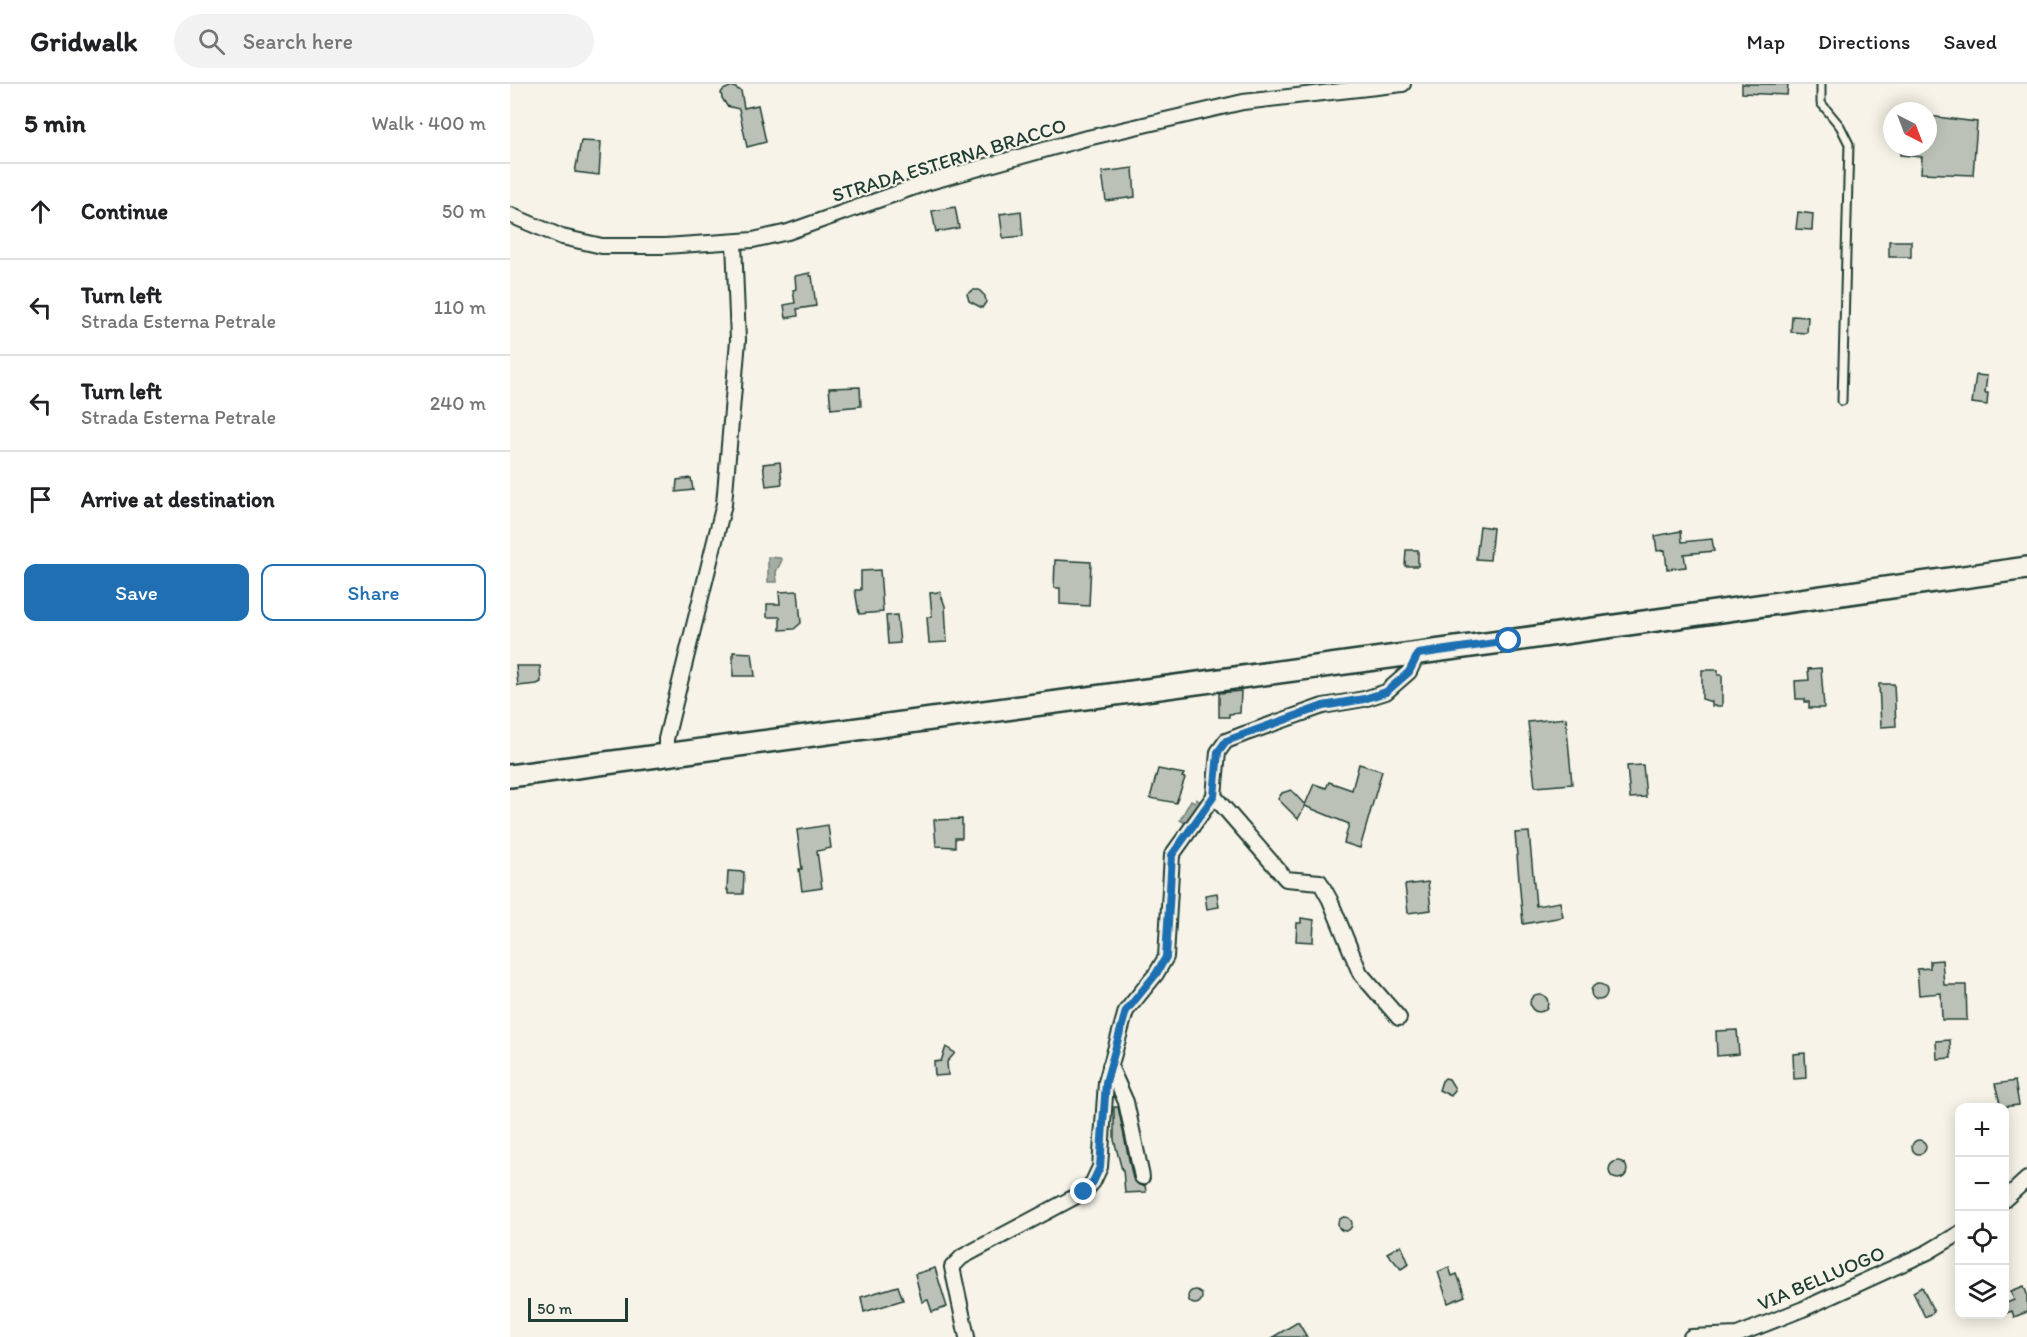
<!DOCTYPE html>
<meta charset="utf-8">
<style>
:root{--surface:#fff;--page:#f2f2f2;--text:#202124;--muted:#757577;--line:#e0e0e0;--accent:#1f6fb2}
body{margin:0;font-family:Itim,sans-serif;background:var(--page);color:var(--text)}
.controls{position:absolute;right:18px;bottom:18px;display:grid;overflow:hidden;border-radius:12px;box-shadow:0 3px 15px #0003}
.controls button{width:54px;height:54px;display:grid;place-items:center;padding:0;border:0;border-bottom:2px solid var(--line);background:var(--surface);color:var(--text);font:30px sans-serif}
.compass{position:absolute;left:1373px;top:18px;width:54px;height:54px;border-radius:50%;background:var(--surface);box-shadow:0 3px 15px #0003;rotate:138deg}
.scale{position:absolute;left:18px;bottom:15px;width:100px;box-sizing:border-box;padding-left:6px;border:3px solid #1f3d34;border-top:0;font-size:16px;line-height:21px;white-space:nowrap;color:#1f3d34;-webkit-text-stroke:4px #f7f3e8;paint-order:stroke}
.stop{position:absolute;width:18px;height:18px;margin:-14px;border:4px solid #1f6fb2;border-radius:50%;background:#fff}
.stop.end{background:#1f6fb2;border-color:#fff;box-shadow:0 2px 6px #0008}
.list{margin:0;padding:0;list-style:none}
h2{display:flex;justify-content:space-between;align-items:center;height:78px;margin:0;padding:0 24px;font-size:26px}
h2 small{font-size:20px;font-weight:400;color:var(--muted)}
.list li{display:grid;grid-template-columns:39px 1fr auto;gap:18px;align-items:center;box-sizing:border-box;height:96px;padding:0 24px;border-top:2px solid var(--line)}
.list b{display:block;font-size:22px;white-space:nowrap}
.list p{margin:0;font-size:20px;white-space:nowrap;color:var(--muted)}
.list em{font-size:20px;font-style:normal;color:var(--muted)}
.actions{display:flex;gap:12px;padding:18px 24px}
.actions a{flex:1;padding:14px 0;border:2px solid var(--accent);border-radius:12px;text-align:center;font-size:21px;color:var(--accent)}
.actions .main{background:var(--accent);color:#fff}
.icon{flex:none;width:33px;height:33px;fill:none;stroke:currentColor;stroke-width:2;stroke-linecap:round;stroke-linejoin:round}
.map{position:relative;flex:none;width:1517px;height:1253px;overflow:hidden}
header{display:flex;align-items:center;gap:36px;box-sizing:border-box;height:84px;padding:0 30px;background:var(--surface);border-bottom:2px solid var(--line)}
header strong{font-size:28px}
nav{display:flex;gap:33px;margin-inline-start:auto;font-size:21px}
.search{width:420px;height:54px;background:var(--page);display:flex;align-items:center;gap:15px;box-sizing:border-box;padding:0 21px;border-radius:33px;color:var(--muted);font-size:22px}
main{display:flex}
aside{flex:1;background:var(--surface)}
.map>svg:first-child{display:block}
.water{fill:#a4ada3;stroke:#6f8077;stroke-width:1.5}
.building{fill:#bbc1b6;stroke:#1f3d34;stroke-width:1.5}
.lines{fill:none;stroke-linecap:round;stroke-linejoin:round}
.service-casing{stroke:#1f3d34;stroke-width:11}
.minor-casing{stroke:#1f3d34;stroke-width:18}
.primary-casing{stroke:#1f3d34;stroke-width:26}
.service{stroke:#f7f3e8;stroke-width:7}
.minor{stroke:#f7f3e8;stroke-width:14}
.primary{stroke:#f7f3e8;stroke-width:21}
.route{stroke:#1f6fb2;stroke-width:8}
.labels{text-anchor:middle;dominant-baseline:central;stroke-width:4.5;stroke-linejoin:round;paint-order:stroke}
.street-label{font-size:20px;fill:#1f3d34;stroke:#f7f3e8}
</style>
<header>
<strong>Gridwalk</strong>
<div class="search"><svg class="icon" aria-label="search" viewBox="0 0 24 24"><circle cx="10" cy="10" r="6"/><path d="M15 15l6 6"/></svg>Search here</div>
<nav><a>Map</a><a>Directions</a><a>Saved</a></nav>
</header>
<main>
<aside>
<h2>5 min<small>Walk · 400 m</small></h2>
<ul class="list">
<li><svg class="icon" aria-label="ahead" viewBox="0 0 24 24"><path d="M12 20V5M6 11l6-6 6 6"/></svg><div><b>Continue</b></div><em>50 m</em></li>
<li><svg class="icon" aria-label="left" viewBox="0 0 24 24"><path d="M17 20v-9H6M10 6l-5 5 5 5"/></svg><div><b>Turn left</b><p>Strada Esterna Petrale</p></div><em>110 m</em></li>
<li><svg class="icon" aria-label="left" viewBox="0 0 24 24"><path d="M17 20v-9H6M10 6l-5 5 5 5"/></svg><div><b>Turn left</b><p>Strada Esterna Petrale</p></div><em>240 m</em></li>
<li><svg class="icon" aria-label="arrive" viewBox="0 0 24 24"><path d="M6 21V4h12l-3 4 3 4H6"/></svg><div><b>Arrive at destination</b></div></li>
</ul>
<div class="actions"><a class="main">Save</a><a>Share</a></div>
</aside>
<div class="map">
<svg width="1517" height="1253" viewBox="0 0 1517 1253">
<rect width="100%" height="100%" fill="#f7f3e8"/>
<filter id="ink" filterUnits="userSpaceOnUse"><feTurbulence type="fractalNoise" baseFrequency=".0167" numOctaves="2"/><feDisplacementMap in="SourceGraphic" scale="12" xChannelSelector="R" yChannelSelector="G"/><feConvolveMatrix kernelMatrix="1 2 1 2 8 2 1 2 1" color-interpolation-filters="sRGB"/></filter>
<g filter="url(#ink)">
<!-- water -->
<g class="water">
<path d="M258,473l12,1 2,2 -6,12 1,10h-9z"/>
<path d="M686,715l5,3 -13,23 -8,-5 11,-20 4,2z"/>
</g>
<!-- building -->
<g class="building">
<path d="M1232,0h46l-1,11 -45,-2z"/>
<path d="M222,2l9,5 3,17 14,-3 8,37 -19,5 -8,-38 -12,-3 -5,-8 -1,-5 2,-3z"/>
<path d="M1418,32l49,6 -4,53 -52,-2 1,-16 -22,-2 1,-8h27z"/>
<path d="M71,57l20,1 -2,33 -24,-3z"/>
<path d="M623,84l2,29 -29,4 -4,-29z"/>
<path d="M445,123l4,21 -23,4 -4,-21z"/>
<path d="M511,127l2,25 -20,2 -3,-24z"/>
<path d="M1288,128l15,2 -1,16 -16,-1z"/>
<rect x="1379" y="157" width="22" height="16"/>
<path d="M300,189v3h2l4,30 -19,3 1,7 -12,2 -2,-13 11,-2 -2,-13 3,-1 -1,-13z"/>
<path d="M463,206h6l6,6 1,6 -4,6 -13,-7 -2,-7z"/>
<path d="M1282,232l16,1 -1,16 -16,-1z"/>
<path d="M1466,291l11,1 -2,17h3l-1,12 -15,-2z"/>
<path d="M350,303l1,19 -30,3 -2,-21z"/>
<path d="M270,378l2,22 -16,2 -3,-22z"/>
<path d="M181,394l2,12 -17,2 1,-12z"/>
<path d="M970,442l13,2 -3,32 -14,-1z"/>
<path d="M1171,447l1,11 30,-3 2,12 -30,3 2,13 -19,2 -2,-19 -8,1 -2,-15z"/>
<path d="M896,466h12v16h-13z"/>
<path d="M545,476l36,2 -2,44 -29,-2v-16h-6z"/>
<path d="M370,486l3,42 -24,2 -4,-24h6v-19z"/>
<path d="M288,507l3,32 -7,6 -14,1v-13h-13v-13h13l-1,-12z"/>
<path d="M430,508l5,14 2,36 -18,1 -2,-26h5l-2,-24z"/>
<path d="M387,531l3,28 -12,1 -2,-28z"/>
<path d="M223,568l19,1 3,23h-22z"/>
<path d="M6,582h24l1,16 -4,2 -19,2z"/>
<path d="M1311,584l3,40h-15v-6h-4v-3h-9l-1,-18 14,-1 -1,-11z"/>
<path d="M1192,586h16v5h4v31h-10v-4l-10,-3z"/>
<path d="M1369,600h15l2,42 -15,1z"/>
<path d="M731,607l-1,22 -11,1v3h-10v-24z"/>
<path d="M1056,634l6,66 -37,3 -7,-65z"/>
<path d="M849,680l23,7 -22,77 -16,-5 5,-19 -44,-18 -7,13 -20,-20 4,-6 9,-3 14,15 9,-21 12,4 3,-6 23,8z"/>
<path d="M1133,681l3,32 -16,1 -3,-32z"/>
<path d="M648,685l26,5 -2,3 3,1 -9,25 -26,-5z"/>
<path d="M452,735v19h-7v9l-19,-1 -2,-26z"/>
<path d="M318,741l3,23 -14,3 5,37 -20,3 -3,-22h3l-5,-39z"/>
<path d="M1019,748l7,74 24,-4 3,15 -40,7 -8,-91z"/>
<path d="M218,787l16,1 -1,22h-15v-4h-1z"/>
<path d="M918,798l3,28 -23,3 -3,-28z"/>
<path d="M707,809l2,14 -12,2 -2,-14z"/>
<path d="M791,834l13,2 -1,22 -17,-1 1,-18h4z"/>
<path d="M1432,876l2,25h22l1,35h-25l-1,-27 -22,2 -2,-26 13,-1v-7z"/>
<circle cx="1089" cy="908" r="8"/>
<circle cx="1029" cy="919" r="9"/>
<path d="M1227,946l2,24 -22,2 -1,-25z"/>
<path d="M1440,956l1,18 -14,1 -1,-18z"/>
<path d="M436,963l9,6 -8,9 1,13 -13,1 -1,-14 7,-1z"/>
<path d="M1295,969l1,25 -12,1 -1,-25z"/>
<path d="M935,994l4,1 5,8 1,3 -4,6 -12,-6 3,-9z"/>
<path d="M1505,997l4,24 -18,2 -6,-23z"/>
<path d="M604,1023h4l15,72 6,6h6l1,7 -21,1 -2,-23h-1l-8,-30z"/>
<circle cx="1409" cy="1063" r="7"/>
<circle cx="1108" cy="1086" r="9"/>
<circle cx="835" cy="1140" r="7"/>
<path d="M891,1161l8,19 -8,5 -14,-16z"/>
<path d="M939,1183l3,9 5,-2 8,22 -17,7 -10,-31z"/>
<path d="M425,1184l12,39 -15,5 -4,-12 -6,2 -7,-28z"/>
<path d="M388,1202l5,14 -39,12 -3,-15z"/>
<path d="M1514,1202l3,8v18l-13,5 -2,-6 -8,3v-10l10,-4 -3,-9z"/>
<path d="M1412,1203l12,25 -9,5 -12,-25z"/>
<circle cx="685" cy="1213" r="7"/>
<path d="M788,1238l9,15h-34z"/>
</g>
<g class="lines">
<!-- service casing -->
<g class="service-casing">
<path id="service" d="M1311,0v19l19,23 9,18 -7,257"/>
</g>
<!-- minor casing -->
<g class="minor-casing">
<g id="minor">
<path d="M0,131l52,22 40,9h63l88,-6 35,-8 138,-49 157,-44 160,-37 160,-18"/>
<path d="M156,671v-16l58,-235 14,-164 -4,-98"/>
<path d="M704,712l72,83 34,3 10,18 30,73 39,45"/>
<path d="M600,982l16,36 16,75"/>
<path d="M1494,1116l23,-21"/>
<path d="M457,1253l-15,-70 10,-10 122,-65 9,-10 7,-15 6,-85 20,-71 30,-37 10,-17 6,-102 42,-59 4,-44 8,-11 18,-7 79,-28 41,-7 22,-7 23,-20 9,-19"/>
<path d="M1181,1253l46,-2 66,-26 125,-57 32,-19"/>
</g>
</g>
<!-- primary casing -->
<g class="primary-casing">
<path id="primary" d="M0,692l998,-135 519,-73"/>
</g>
<!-- service -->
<use href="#service" class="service"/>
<!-- minor -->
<use href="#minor" class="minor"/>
<!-- primary -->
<use href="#primary" class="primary"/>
</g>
</g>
<g class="lines" filter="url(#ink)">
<!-- route -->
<path class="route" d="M574,1108l9,-10 7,-15 6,-85 20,-71 30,-37 10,-17 6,-102 42,-59 4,-44 8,-11 97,-35 41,-7 22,-7 23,-20 9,-18 91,-13"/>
</g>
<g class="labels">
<!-- street labels -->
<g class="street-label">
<text transform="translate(439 76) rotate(-17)">STRADA ESTERNA BRACCO</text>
<text transform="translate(1311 1194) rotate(-23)">VIA BELLUOGO</text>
</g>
</g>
</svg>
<div class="controls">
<button>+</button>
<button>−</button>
<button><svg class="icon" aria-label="locate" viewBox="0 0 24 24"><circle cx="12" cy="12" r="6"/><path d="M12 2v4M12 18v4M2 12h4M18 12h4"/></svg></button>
<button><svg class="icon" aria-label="layers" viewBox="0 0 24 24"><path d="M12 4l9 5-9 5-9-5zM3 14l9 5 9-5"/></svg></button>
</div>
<svg class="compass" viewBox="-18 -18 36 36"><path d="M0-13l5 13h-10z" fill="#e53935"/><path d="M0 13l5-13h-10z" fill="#757577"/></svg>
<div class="scale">50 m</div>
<div class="stop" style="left:999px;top:557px"></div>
<div class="stop end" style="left:574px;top:1108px"></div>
</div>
</main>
